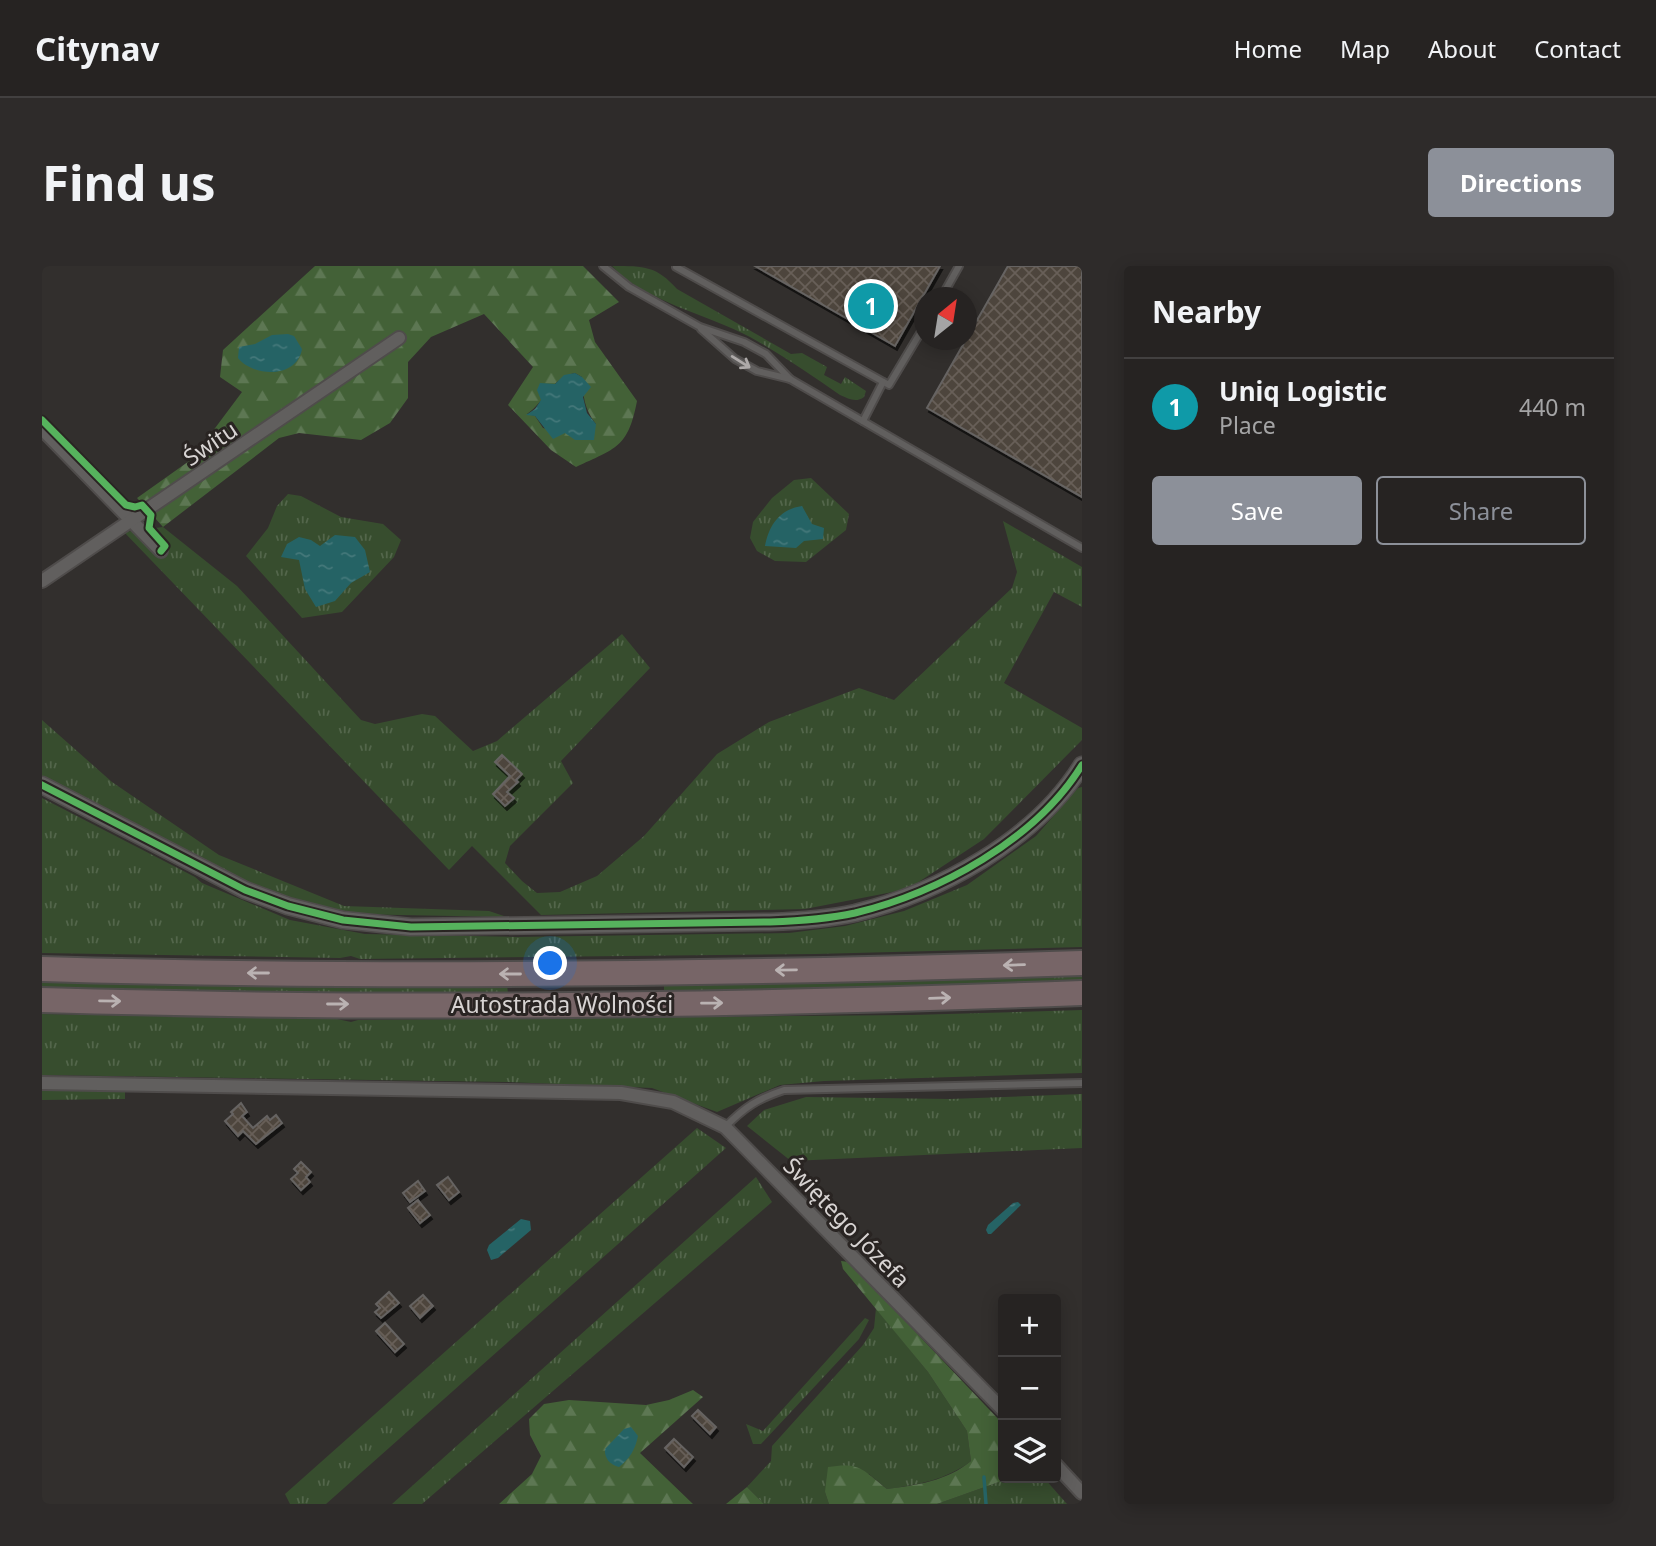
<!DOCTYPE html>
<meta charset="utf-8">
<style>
:root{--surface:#262322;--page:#2e2b2a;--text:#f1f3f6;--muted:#a4a4a5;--line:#424040;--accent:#8c9099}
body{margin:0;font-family:"Noto Sans",sans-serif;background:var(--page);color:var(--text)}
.controls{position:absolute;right:21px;bottom:21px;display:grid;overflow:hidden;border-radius:7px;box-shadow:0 4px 18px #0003}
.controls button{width:63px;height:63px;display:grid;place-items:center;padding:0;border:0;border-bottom:2px solid var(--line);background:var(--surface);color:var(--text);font:35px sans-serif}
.compass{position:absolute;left:872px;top:21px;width:63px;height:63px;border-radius:50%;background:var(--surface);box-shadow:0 4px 18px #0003;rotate:30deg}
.you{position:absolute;left:509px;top:698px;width:24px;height:24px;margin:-18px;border:5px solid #fff;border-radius:50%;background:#1a73e8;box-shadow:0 0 0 10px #1a73e833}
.badge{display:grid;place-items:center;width:46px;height:46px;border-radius:50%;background:var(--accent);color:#fff;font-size:23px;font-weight:700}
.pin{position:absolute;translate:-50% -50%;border:4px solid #fff;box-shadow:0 2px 7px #0006}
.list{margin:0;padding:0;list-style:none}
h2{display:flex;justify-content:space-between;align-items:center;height:91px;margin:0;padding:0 28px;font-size:30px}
h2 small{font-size:23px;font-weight:400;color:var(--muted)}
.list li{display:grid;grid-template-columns:46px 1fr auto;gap:21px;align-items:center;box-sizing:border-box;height:98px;padding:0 28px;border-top:2px solid var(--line)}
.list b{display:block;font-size:26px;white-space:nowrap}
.list p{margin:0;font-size:23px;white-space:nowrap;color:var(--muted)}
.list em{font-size:23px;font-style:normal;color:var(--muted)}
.actions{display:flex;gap:14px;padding:21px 28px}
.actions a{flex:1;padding:16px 0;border:2px solid var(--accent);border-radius:7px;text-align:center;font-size:24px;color:var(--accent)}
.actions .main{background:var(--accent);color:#fff}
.icon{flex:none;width:38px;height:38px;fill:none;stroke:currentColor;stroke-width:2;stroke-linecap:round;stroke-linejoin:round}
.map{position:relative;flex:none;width:1040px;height:1238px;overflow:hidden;border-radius:7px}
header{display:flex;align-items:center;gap:42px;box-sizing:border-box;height:98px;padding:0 35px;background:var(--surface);border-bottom:2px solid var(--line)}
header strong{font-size:33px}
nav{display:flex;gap:38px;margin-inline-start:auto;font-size:24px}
.intro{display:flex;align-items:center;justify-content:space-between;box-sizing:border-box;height:168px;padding:0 42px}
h1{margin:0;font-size:49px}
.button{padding:18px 32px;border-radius:7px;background:var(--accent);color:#fff;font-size:24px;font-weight:700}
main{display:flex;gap:42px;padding:0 42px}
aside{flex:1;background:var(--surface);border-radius:7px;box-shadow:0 4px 18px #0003}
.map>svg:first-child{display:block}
.grass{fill:url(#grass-tufts)}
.forest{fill:url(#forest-firs);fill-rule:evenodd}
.water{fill:url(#water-ripples)}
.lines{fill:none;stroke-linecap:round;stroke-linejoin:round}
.stream{stroke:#256365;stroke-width:3.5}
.building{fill:url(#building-cross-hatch);stroke:#666462;stroke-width:2;filter:url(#shadow)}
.service-casing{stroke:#4f4c4b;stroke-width:10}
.minor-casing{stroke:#4f4c4b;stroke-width:16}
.tertiary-casing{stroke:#4f4c4b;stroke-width:19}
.motorway-casing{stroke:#4f4c4b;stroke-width:28}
.service{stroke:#615f5e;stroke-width:6}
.minor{stroke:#615f5e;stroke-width:12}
.tertiary{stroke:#615f5e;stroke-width:16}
.motorway{stroke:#776567;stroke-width:24}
.cycleway-casing{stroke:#292422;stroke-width:11}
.cycleway{stroke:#56b35d;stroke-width:7}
.oneway{stroke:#aeaaa9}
.oneway2{stroke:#bab2b2}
.labels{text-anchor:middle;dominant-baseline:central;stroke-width:6;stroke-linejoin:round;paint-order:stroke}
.street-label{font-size:23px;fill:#d7d3d2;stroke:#292422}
</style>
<header>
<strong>Citynav</strong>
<nav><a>Home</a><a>Map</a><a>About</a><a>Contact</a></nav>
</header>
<div class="intro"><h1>Find us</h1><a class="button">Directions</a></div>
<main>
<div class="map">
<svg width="1040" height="1238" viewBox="0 0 1040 1238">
<defs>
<pattern id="grass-tufts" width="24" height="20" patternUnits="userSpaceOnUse" patternTransform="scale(1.75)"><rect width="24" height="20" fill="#374d2e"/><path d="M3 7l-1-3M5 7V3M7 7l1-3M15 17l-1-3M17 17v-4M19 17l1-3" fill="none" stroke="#53664b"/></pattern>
<pattern id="forest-firs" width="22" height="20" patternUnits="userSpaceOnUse" patternTransform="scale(1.75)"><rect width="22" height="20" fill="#436137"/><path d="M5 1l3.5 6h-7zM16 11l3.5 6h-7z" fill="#5d7753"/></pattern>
<pattern id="water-ripples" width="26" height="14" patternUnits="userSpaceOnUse" patternTransform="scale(1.75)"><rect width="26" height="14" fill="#256365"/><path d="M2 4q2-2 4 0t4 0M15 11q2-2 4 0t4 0" fill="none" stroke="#44787a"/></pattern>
<pattern id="building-cross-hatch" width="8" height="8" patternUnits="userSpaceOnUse" patternTransform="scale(1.75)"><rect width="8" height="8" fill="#4e453d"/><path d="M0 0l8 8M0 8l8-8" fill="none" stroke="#675f58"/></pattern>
<filter id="shadow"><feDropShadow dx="2" dy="4" stdDeviation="0" flood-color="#0009"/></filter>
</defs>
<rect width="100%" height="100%" fill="#322f2d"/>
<!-- grass -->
<g class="grass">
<path d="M570,0c33,0 44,0 65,23l114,65 11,-1 25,14 -3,8 17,9 4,-7 21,14 -2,6c-8,6 -15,2 -24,-2 -29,-20 -59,-41 -90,-58 -41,-22 -107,-36 -138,-71z"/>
<path d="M769,212l38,36 -3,16 -40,32 -31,-1 -18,-10 -7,-13 3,-16 19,-24 22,-18z"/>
<path d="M246,228l13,2 40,21 42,7 18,16 -7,17 -52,55 -40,6 -56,-62 22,-28 9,-22z"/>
<path d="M961,255l79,46v40l-28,-15 -50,91 78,45v12l-98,99 -76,50 -103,20 -264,6 -69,-69 -23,24 -325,-338 39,-5 74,59 124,134 14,4 47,-10 13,2 38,35 24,-10 125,-107 28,34 -89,93 12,22 -63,63 -5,17 17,18 15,12 23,-1 37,-16 47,-40 73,-82 52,-32 90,-34 35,12 118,-112 5,-16z"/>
<path d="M0,454l70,62 107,73 125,51 145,5 18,6 -160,-3 -51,-13 -44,-17 -210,-106z"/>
<path d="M1040,521v160l-267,7 -455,5 -9,-3 -11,2 -298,-5v-155l153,79 7,6 88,37 75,14 152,3 272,-4 56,-7 59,-15 63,-26 69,-49 42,-48z"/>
<path d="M1040,703v17l-418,8v-13z"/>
<path d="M0,709l465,8 1,12 -466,-2z"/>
<path d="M1040,744v63l-258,8 -44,4 -63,27 -65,-24 -145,-6 -465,-7v-61l295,5 14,3 7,-2 554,-5z"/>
<path d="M0,824l83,1v8l-83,1z"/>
<path d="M1040,828v54l-291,13 -44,-35 17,-16 42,-13 144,2z"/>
<path d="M655,862l29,20 -400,356h-36l-5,-10z"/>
<path d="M714,911l16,25 -350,302h-30z"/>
<path d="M834,1042l52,64 39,59 4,30c-25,19 -54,24 -84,28l-18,-15 -44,18 4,12h-65l-17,-17 24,-26 1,-15 91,-101 11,-17z"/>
<path d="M823,1052l4,2 -10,19 -98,105h-8l-7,-20 17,7z"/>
<path d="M968,1212h34l23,26h-130z"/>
</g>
<!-- forest -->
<g class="forest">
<path d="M273,0h268l36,36 -30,18 6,22 42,59c-9,47 -21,47 -61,66l-25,-17 -43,-45 25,-38 -49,-53 -53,23 -23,25v36l-18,25 -29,17 -62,-7 -20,5 -116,89 -26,-29 55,-39 50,-67 -22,-15 3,-27zM533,107l7,4c1,18 2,32 14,47l-31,9 -22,-5 -8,-12 -8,-2c18,-12 25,-37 48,-41z"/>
<path d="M799,995l8,1 154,162v54h7l-73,26h-108l-4,-12 3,-25c32,-5 34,2 59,22 30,-4 60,-8 84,-28l-4,-30 -39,-59 -85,-103z"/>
<path d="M651,1124l10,7 -63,56 53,51h-194l33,-30 9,-18 -11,-21 -1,-16 15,-15 25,-4 77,5 23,-5z"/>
<path d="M705,1221l17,17h-38z"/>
</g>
<!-- water -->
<g class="water">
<path d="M246,68l6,2 8,13c-5,30 -49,28 -64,9l1,-11 16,-3 17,-9z"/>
<path d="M533,107l7,4 9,10 -8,10 4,16 9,11 -2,16h-19l-10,-7 -12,6 -18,-23 -9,-1 9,-6 6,-9 -4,-10 3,-7 15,1 9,-9z"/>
<path d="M760,240l10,18 12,4 -1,11 -19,2 -8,7 -31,-2c4,-21 15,-37 37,-40z"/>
<path d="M293,269l20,2 10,13 5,22 -19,11 -16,18 -19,6 -11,-18 -6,-29 -18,-3 6,-13 12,-7 12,3 9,6z"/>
<path d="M976,936l3,3 -30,29h-3l-2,-4 2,-5 25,-22z"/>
<path d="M479,953l9,2 1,9 -33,28 -7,2 -4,-10 2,-5z"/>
<path d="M589,1161l7,9c-3,14 -8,22 -19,31 -9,-2 -15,-9 -14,-18l19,-20z"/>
</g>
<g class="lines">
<!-- stream -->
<path class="stream" d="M942,1211l2,27"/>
</g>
<!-- building -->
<g class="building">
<path d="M713,0h185l-45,80z"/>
<path d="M966,0h74v231l-155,-89z"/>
<path d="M460,489l20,19 -6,6 2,2 -11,10 7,6 -9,8 -12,-12 17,-18 -15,-14z"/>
<path d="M199,837l6,9 -5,4 11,12 14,-12 3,4 6,-5 6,8 -26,21 -13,-13 -5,5 -13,-15 8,-7 -2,-2z"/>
<path d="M259,896l10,10 -5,5 4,5 -9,8 -10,-11 7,-6 -4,-4z"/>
<path d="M406,911l11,15 -10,8 -12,-15z"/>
<path d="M376,915l7,10 -15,11 -7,-9z"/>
<path d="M376,934l12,15 -10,8 -12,-15z"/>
<path d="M347,1026l10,11 -18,15 -6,-6 5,-4 -4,-4z"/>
<path d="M381,1029l10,11 -13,12 -10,-12z"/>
<path d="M343,1057l19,21 -9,8 -19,-21z"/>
<path d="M656,1144l18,17 -6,7 -18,-18z"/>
<path d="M632,1173l19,18 -9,10 -19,-19z"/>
</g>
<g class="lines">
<!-- service casing -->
<g class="service-casing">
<g id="service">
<path d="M561,0l26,21 71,40 44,15 22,12 24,25 292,169"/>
<path d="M634,1l213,118 36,-60"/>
<path d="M899,32l18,-32"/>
<path d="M659,63l34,30 22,12 33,8"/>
<path d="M821,155l20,-39"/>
<path d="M683,861c20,-20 32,-28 59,-37l298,-7"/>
</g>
</g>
<!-- minor casing -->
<g class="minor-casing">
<g id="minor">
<path d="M0,163l119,122"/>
<path d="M0,315l357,-243"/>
<path d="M0,817l579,10 52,9 52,25 278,283"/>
<path d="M1014,1199l26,28"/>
</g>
</g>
<!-- tertiary casing -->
<g class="tertiary-casing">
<path id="tertiary" d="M0,519l203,105 43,16 55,14 68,7 359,-5c28,-1 57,-3 85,-9 83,-20 181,-73 227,-148"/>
</g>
<!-- motorway casing -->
<g class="motorway-casing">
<g id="motorway">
<path d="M0,703c347,10 694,5 1040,-6"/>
<path d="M0,734c346,10 694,6 1040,-7"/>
</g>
</g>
<!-- service -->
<use href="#service" class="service"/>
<!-- minor -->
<use href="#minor" class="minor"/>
<!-- tertiary -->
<use href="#tertiary" class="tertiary"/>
<!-- motorway -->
<use href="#motorway" class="motorway"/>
<!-- cycleway casing -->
<g class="cycleway-casing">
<g id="cycleway">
<path d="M0,154l84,85 9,2 7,-2 9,10 -2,13 16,18 -4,5"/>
<path d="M0,519l203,105 43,16 55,14 68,7 359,-5c28,-1 57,-3 85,-9 83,-20 181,-73 227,-148"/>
</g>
</g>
<!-- cycleway -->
<use href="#cycleway" class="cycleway"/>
</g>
<!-- one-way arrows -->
<defs><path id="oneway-shaft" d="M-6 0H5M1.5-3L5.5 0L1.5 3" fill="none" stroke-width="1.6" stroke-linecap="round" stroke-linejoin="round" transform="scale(1.75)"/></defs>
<use class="oneway" href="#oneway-shaft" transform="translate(699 96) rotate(32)"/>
<g class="oneway2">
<use href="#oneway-shaft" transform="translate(972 699) rotate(178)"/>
<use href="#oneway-shaft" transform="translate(744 704) rotate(179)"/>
<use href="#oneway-shaft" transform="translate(216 707) rotate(-180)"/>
<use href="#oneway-shaft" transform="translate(468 708) rotate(180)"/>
<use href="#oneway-shaft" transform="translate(898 732) rotate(-2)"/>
<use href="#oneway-shaft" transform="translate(68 735) rotate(1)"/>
<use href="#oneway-shaft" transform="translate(670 737) rotate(-1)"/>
<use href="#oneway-shaft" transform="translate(296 738)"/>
</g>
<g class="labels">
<!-- street labels -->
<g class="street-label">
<text transform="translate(168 177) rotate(-34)">Świtu</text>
<text x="520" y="738">Autostrada Wolności</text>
<text transform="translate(805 956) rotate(46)">Świętego Józefa</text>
</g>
</g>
</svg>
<div class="controls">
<button>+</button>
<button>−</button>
<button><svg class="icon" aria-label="layers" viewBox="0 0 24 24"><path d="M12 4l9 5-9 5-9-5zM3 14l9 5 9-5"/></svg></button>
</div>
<svg class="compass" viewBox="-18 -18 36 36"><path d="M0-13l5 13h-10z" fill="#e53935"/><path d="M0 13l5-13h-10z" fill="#a4a4a5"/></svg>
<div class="you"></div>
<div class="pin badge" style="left:829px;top:40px;background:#0f9aa8">1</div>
</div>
<aside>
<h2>Nearby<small></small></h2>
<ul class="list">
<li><span class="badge" style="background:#0f9aa8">1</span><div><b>Uniq Logistic</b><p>Place</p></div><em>440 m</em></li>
</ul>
<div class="actions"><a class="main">Save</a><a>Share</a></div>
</aside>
</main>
